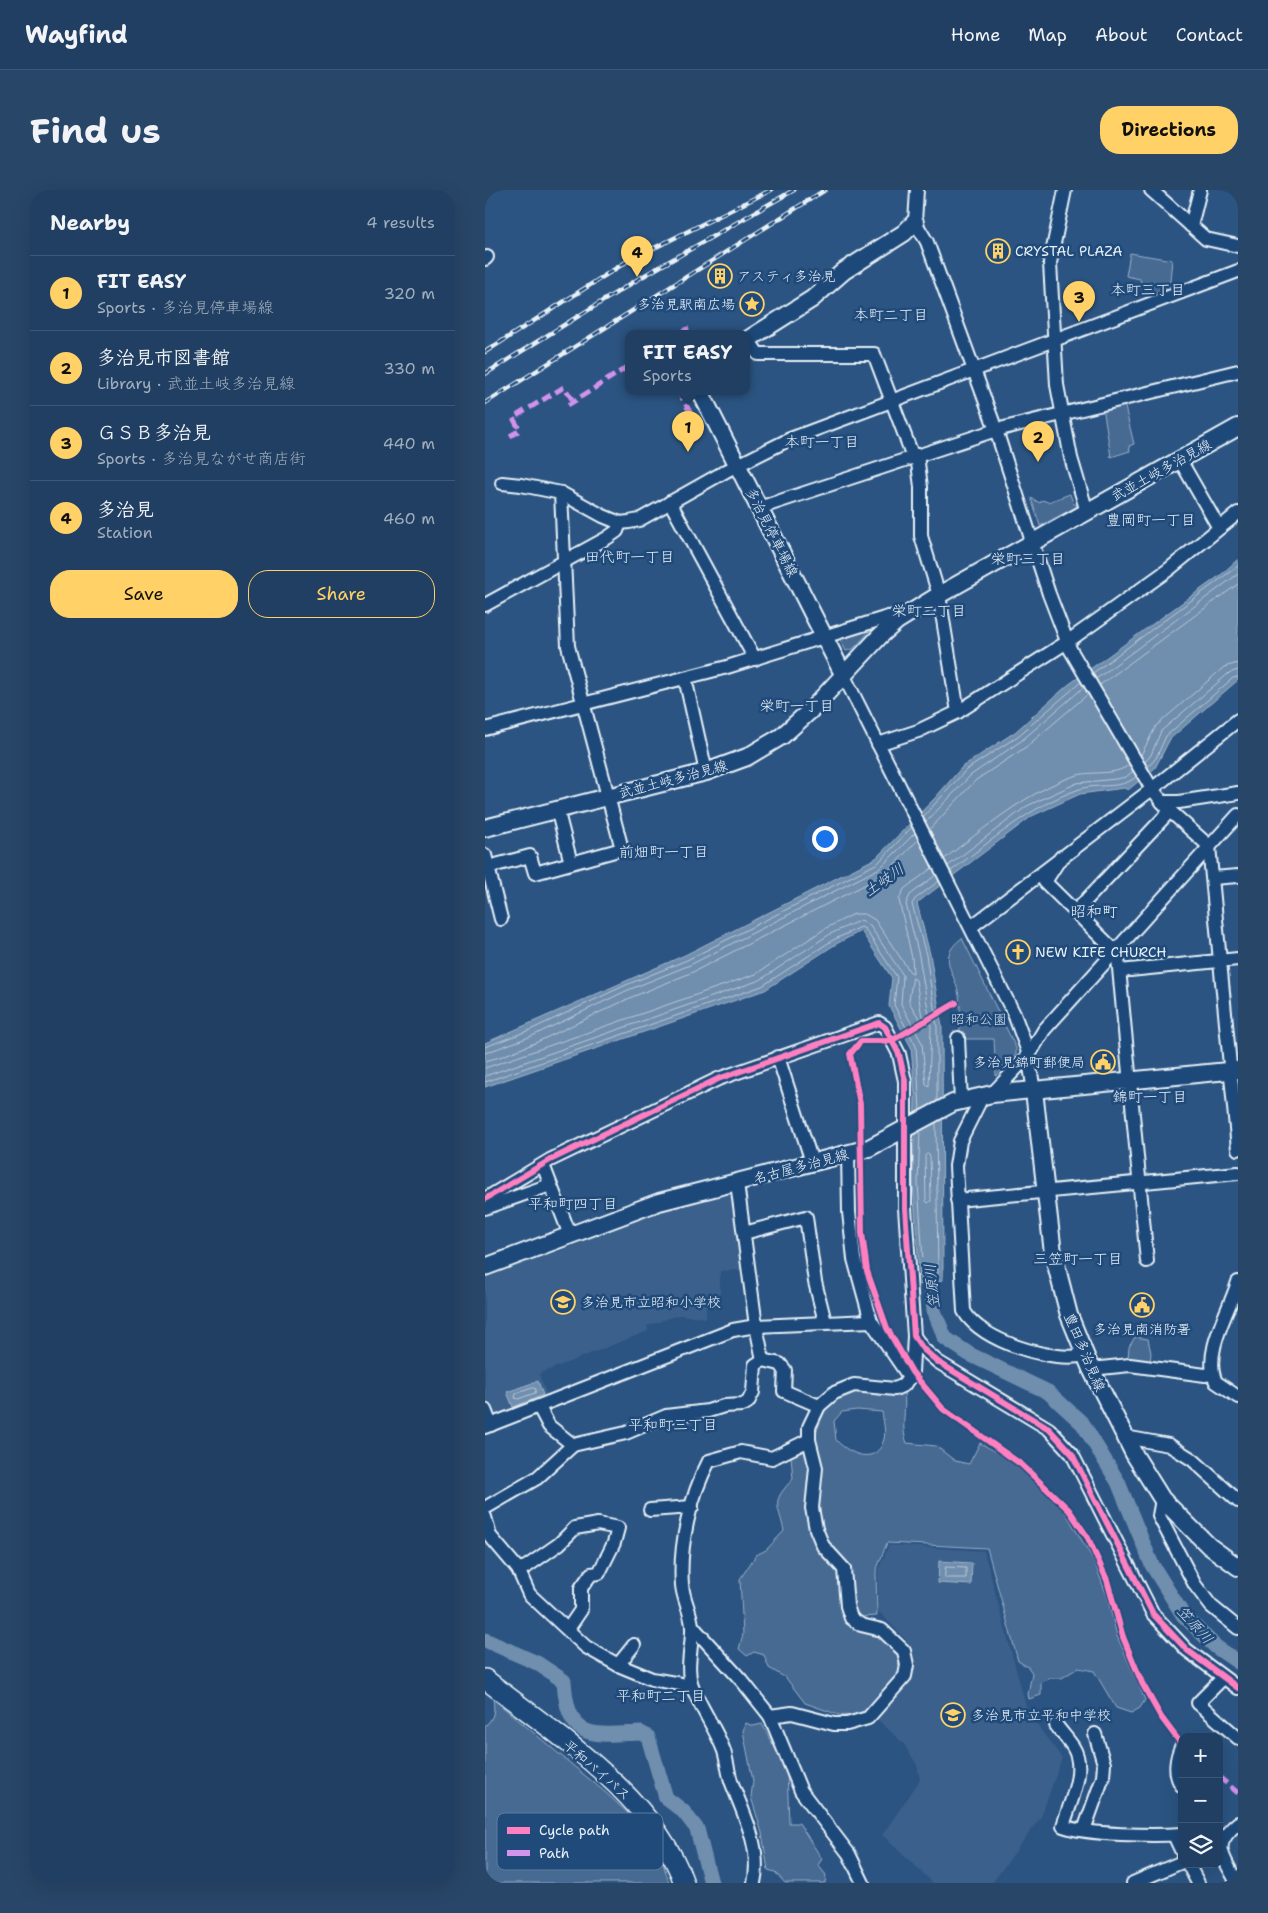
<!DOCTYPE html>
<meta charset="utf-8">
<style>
:root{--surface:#203f62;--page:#284668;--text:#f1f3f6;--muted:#a2afbe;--line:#3d5877;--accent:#ffd166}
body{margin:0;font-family:"Shantell Sans","Klee One",sans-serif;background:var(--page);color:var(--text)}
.controls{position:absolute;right:15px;bottom:15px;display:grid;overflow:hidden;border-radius:10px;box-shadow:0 5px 20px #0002}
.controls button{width:45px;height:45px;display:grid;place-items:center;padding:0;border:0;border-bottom:1px solid var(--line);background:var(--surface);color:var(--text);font:25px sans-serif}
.you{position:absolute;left:339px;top:648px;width:18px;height:18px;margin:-12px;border:4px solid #fff;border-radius:50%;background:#1a73e8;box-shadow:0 0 0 8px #1a73e833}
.badge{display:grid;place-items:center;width:32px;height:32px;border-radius:50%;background:var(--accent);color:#111;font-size:16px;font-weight:700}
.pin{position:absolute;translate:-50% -41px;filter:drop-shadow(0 1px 2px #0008)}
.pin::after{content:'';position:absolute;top:26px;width:18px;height:15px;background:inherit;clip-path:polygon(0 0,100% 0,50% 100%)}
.popup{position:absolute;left:140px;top:140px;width:125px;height:65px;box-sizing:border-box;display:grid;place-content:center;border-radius:10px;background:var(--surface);filter:drop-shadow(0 1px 4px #0005);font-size:16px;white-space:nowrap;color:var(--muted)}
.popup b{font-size:19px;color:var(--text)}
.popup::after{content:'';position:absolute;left:50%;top:100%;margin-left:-10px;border:10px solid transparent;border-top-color:var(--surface)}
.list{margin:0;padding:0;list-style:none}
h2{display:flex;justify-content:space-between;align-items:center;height:65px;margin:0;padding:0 20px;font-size:21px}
h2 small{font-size:16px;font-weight:400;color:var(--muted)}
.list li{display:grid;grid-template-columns:32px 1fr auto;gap:15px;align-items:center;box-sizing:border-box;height:75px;padding:0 20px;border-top:1px solid var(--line)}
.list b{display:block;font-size:19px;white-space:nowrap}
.list p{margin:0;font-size:16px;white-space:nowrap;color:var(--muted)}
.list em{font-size:16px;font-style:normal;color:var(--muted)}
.actions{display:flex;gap:10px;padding:15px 20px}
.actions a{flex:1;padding:11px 0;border:1px solid var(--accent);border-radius:20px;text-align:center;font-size:18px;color:var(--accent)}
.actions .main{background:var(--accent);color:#111}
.icon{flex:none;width:28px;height:28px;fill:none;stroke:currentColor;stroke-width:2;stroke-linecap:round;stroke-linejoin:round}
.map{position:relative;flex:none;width:753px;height:1693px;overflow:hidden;border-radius:20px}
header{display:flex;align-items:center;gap:30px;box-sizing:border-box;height:70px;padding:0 25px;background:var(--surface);border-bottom:1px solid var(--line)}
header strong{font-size:24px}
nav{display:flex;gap:28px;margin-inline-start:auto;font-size:18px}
.intro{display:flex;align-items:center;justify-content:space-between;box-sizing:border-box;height:120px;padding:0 30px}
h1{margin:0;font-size:35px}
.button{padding:12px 22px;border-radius:20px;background:var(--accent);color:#111;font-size:18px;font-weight:700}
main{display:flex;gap:30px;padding:0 30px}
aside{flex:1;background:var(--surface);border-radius:20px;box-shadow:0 5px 20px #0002}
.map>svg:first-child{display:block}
.built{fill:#3a608b}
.green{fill:#476b93;stroke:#98aec6;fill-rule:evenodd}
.water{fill:#708ead;stroke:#a0b6cb}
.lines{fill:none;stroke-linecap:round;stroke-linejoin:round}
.shore{stroke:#b8c9da;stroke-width:1}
.river{stroke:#708ead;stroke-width:15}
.minor-casing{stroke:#e8f1f8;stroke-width:16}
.major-casing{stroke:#e8f1f8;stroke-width:20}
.highway-casing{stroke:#e8f1f8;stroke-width:22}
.minor{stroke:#1f4a7a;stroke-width:12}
.major{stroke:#1f4a7a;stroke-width:16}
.highway{stroke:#1f4a7a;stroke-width:19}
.rail-casing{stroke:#e8f1f8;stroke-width:4.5}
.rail{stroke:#1f4a7a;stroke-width:2.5;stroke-dasharray:8;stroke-linecap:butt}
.quiet{stroke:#d193ec;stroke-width:5;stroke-dasharray:10 5;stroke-linecap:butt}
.cycleway-casing{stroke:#1f4a7a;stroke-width:9}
.cycleway{stroke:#ff80c0;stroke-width:6}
.labels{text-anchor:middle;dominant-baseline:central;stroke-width:5;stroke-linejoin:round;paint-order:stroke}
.poi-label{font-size:14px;fill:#e8f1f8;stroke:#1f4a7a;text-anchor:start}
.street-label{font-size:14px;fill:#e8f1f8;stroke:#1f4a7a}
.park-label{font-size:14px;fill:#d0dde9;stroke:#1f4a7a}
.neighbourhood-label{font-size:15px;fill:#e8f1f8;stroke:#1f4a7a}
.water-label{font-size:15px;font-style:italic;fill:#d0dde9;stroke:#1f4a7a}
.quarter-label{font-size:16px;fill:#e8f1f8;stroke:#1f4a7a}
.key{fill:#1f4a7a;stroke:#5b7ca0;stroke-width:1}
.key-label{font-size:14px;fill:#e8f1f8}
</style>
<header>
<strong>Wayfind</strong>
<nav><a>Home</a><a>Map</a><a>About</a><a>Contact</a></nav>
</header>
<div class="intro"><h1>Find us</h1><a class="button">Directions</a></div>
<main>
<aside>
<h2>Nearby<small>4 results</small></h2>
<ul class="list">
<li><span class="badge">1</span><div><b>FIT EASY</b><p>Sports · 多治見停車場線</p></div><em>320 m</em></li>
<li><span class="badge">2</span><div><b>多治見市図書館</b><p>Library · 武並土岐多治見線</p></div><em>330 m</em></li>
<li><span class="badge">3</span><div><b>ＧＳＢ多治見</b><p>Sports · 多治見ながせ商店街</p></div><em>440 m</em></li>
<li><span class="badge">4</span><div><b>多治見</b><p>Station</p></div><em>460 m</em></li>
</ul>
<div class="actions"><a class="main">Save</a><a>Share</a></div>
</aside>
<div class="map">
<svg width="753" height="1693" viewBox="0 0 753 1693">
<rect width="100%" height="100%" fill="#2b5482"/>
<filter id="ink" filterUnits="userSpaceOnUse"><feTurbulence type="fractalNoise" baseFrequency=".02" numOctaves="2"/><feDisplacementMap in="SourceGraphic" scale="10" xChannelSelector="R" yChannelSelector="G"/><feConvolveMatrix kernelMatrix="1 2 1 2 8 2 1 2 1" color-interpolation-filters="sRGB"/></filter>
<g filter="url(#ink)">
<!-- built -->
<g class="built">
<path d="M246,1001l2,2 12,77 -25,1v28l-10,-1 3,7 -7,3v10l-28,-3 -31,11 1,5 -109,43 9,24 -52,21 -5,-3 -6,-16v-126l57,-21 9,1 31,-12 -1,-4 81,-30z"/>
<path d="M404,1355l95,6 44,162 34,45 -21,59 -49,66h-59l-51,-48 38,-55 -3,-15 -14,-22 -28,-26 32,-40 6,-22 -7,-15 -28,-29v-40z"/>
</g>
<!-- green -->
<g class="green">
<path d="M645,63l42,7 -3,31 -22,9 -7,-21 -14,-3z"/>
<path d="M639,213l10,41 -5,2 1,5 -19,6 -8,-50z"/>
<path d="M585,304l3,9 5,3 -38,20 -9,-28 9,5 2,-3 6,2z"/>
<path d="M389,437l-21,22 -7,2 -6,-12z"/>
<path d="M477,748l54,110v7l-20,21 -2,-37h-34c-1,-15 2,-33 -2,-48 -5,-22 -21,-34 4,-53z"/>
<path d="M650,1147l13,2 3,14 -1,10 -22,-4 1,-12z"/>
<path d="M375,1199l31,4 13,-1c3,17 -4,36 3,51l29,3 19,15 14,3 11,-21 36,20 48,47 30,51 13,35 10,40 28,64 -5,8 -9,5 -15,-5 -22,-37 -16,-3 -16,10h-13l-8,5v12l-12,4 -1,-5 4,-21 -4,-6 -10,-6 -31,-113 -100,-5 -11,28 1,45 -17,1 38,39 2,19 -32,38 -9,3 -20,-1 -34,-12 -19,-25 -17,-10 -5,-13 -10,-3 -7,4 -8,-7 4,-15 -3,-55 16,-24 10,-5 18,-19c-6,-28 -14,-28 9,-52l-2,-23 8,-7 14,-5c9,-30 13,-49 47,-55zM372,1220l25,2c1,8 4,19 2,27 -7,27 -34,16 -48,1l-2,-19 8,-9z"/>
<path d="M8,1509l113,94 50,46 13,44h-184v-157c9,-8 10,-15 8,-27z"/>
<path d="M261,1533l7,3 9,-2 25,46 2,53h10l23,36 -4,6 8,10 -1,8h-40l-10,-11 -7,-2 -6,-37 -11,-36 2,-16 -10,-50z"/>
</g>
<!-- water -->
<g class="water">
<path d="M753,369v121l-68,59 -15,29 -27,22 -4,-2 -44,6 -48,22 -115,87 13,51 12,73 1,253 -23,5 -7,-102 2,-88 -4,-48 -22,-41 3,-28 -31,-47 -25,13 -71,46 -280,97v-44l200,-88 191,-97 59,-60 28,-32 52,-34 53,-47 154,-111z"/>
<path d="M53,1191l5,14 -30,12 -6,-15z"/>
<path d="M454,1371l33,2 -1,22 -33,-2z"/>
</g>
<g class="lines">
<!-- shore -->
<g class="shore">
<path d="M608,483l145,-107"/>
<path d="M611,489l142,-105"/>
<path d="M615,495l138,-101"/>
<path d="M656,565l15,-29 68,-59 14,-4"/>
<path d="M660,572l6,-7 10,-24 68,-58 9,-3"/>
<path d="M663,577l8,-9 10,-22 67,-58 5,-1"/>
<path d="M438,627l43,-47 52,-34 63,-54"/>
<path d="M441,632l45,-47 50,-34 63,-54"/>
<path d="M445,639l46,-49 50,-33 62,-53"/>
<path d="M459,669c41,-31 81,-66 130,-83 18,-6 39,1 55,-11"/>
<path d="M463,676l79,-60 50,-23 39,-4 10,-2 7,-6"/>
<path d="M466,681c40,-30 78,-64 126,-81 20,-8 42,1 59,-13"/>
<path d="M428,788l3,2 6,37 -2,3 -11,-18z"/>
<path d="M0,857l45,-17 96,-45 61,-25 191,-97 34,-36"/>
<path d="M0,863l47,-17 96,-46 62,-25 190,-97 35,-35"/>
<path d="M0,871l15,-4 35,-14 97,-46 61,-25 191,-97 34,-35"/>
<path d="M0,878l271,-94 70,-46 28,-14h11l10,6 35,52 3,1 -1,-15 -13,-58 5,-11 28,-21"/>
<path d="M0,886l275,-96 70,-46 31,-14 9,6 33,49 -2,29 21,39 4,41 3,2 2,-59 -12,-71 -13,-52 4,-9 26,-20"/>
<path d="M0,892l277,-96 71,-46 28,-13 4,2 32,48 -3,28 22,41 4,64"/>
<path d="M452,911v-74l-11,-72 -14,-51 3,-5 24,-18"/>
<path d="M435,942l-2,51 6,93 3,2 11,-4 -2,-151"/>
<path d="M443,964l2,2 1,45 -3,2 -2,-2 -1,-45z"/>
<path d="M48,1198l3,1 -1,4 -17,6 -3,-1 1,-4z"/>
<path d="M461,1377l20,1v10h-21z"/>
</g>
<!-- river -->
<g class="river">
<path d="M444,1072l5,49 11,27 24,16 79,38 35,32 35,58 34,83 31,50 33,32 22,15"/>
<path d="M0,1450l52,23 27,18c4,61 27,54 77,52l7,4 18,61 17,13 14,18 14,54"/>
</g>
<!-- minor casing -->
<g class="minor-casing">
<g id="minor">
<path d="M432,0l-2,32 12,20 69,188 53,164 21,55 82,140 18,22 39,35 29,303"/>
<path d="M580,0l-15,73 7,122 14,73 16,54"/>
<path d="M666,0l55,49 32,7"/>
<path d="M706,36l9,-36"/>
<path d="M0,69l2,-2"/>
<path d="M263,149l10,15h116l39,103"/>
<path d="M432,265l4,32v49l18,59 19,117"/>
<path d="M695,270l39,68"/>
<path d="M76,303l42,23 17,7 9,-1 10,-2 87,-49 64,-32 448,-168"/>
<path d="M185,312l85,157"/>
<path d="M274,318l237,-78 242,-59"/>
<path d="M0,415l122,-67 10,-7 3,-8"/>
<path d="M358,484l171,340 13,35 7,42"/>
<path d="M200,488l21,94"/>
<path d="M0,539l242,-62 161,-50 16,-2"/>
<path d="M393,554l40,-13 40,-19 109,-70 101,-72 70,-57"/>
<path d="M677,612h17l59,-9"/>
<path d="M72,619l14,54"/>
<path d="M0,665l16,64"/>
<path d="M576,667l-16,25 70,69 3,7 29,303"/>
<path d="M3,677l42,-11 5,17 87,-24 -54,-203 -7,-153 -40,-8 -19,-2"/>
<path d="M728,688l25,-2"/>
<path d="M590,722l95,-101"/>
<path d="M486,737l181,-138 86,-69"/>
<path d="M635,781l118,-12"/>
<path d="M473,848l3,63"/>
<path d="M293,867l34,105"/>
<path d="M507,904l37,-39 15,-25 194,-215"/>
<path d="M498,905l-23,46 -4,25 8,145c16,30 89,52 121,44"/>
<path d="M363,963l1,59 5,47 17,62 39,57"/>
<path d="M58,975l27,70"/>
<path d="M0,1009l65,-39 168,-81 161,-56 6,4 14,27 6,27v127l9,128 9,13 15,13 111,67 23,25 81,160 34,36 51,38"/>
<path d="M472,1010l281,-27"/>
<path d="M0,1018l65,-23"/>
<path d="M259,1043l62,-16 9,65 10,40"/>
<path d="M753,1092c-8,28 -36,70 -22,100l22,15"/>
<path d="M278,1170l17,4 5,6 -1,21 35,15"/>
<path d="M606,1179l39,-4 75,10 7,-1"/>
<path d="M54,1217l10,19 24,19 53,-12 40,-17 42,-5 16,-5 19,-1 5,-3 5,-10 2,-27 8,-5 -7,-34 -19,-143"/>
<path d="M0,1220l6,15"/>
<path d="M0,1237l248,-97 23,-4 115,-5"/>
<path d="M640,1247l44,8 24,15 45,41"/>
<path d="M677,1309l-3,17 36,69 16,21 27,22"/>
<path d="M0,1318l52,-30 36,-33"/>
<path d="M165,1320l42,-3"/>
<path d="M0,1327l5,19 28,33 11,25 57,53 32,18 34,14 40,7"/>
<path d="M33,1379l8,-2 33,-23 16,-16 23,-4 20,4 -4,15 -15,30 -8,1 -10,14v22l-13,19"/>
<path d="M207,1436l51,56 27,34 31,75 48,63 14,29"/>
<path d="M133,1475l16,-20"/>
<path d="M738,1488l-25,25 40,35"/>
<path d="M285,1526l22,-3 42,11h13l21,-6 37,-42 2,-11 -3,-14 -22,-21 -21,-5 -10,-7 -4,-12 -3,-37 -21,-23 -7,-17 -4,-21 4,-40 -7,-28v-13l10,-21 15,-13 20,-8 41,4 9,-4 8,-13 2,-36"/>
<path d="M571,1535c5,7 12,14 17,22 14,22 -3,55 -10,79 24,9 91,10 119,8"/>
<path d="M697,1555c-6,12 -9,29 0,41"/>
<path d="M599,1640l19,-53 1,-13 -9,-30"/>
<path d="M689,1645l8,17"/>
<path d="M703,1674l10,19"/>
<path d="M269,1693c8,-35 -11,-70 -23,-102 -3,-10 -4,-20 -7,-30 -8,-22 -23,-42 -32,-65 -7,-19 1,-40 0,-60 -1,-14 -9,-27 -10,-41 -3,-40 8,-88 27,-124l32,-9 31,6 37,-18"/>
<path d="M648,1693l49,-21"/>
<path d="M752,1693c-14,-28 -27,-37 1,-60"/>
</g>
</g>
<!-- major casing -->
<g class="major-casing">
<g id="major">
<path d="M262,150l65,-41 32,-28 60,-38 11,-11"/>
<path d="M215,201l143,283"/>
<path d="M0,638l221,-56 41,-15 35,-21 30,-27 68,-73 17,-15 42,-26 299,-168"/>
<path d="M549,901l19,162 16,62 22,54 43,85 28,45 47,47 29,21"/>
<path d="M0,1077l174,-65 210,-54 84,-45 39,-9 246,-24"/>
</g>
</g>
<!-- highway casing -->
<g class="highway-casing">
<path id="highway" d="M0,1489c70,55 169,117 199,204"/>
</g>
<!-- minor -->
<use href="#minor" class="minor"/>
<!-- major -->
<use href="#major" class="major"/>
<!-- highway -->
<use href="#highway" class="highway"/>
<!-- rail casing -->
<g class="rail-casing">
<g id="rail">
<path d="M0,162l141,-90 145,-72"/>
<path d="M0,184l155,-96 154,-88"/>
<path d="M0,213l340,-213"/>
</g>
</g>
<!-- rail -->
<use href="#rail" class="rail"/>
<!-- quiet -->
<g class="quiet">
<path d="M196,143l6,-4 -1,-2"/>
<path d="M193,201l23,40"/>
<path d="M83,215l61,-39"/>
<path d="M25,246l10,-6 -7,-12 51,-31 10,15"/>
<path d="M734,1587l19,16"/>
</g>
<!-- cycleway casing -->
<g class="cycleway-casing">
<g id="cycleway">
<path d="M471,813l-65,38h-30l-11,13 10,50 2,129 5,38 20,57 25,44 31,37 79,56 47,45 19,28 19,42 16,57 19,46 19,34 21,28"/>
<path d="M0,1009l65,-39 168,-81 161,-56 6,4 14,27 6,27v127l9,128 9,13 15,13 111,67 23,25 81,160 34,36 51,38"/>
</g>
</g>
<!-- cycleway -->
<use href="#cycleway" class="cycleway"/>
</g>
</g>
<!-- icons -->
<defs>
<g id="building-ring" transform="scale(1.25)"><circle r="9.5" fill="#1f4a7a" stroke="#ffd166" stroke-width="1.5"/><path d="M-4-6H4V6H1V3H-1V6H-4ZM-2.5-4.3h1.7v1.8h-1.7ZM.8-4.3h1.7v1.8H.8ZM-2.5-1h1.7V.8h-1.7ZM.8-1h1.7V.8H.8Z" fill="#ffd166"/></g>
<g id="sight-ring" transform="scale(1.25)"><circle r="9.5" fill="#1f4a7a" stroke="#ffd166" stroke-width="1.5"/><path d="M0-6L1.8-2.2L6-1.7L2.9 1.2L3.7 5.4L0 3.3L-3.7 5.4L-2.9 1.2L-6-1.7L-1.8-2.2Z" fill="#ffd166"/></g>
<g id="church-ring" transform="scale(1.25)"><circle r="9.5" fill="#1f4a7a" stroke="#ffd166" stroke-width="1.5"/><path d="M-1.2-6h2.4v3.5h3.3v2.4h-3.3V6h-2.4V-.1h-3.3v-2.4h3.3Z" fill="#ffd166"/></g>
<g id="civic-ring" transform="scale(1.25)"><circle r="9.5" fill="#1f4a7a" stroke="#ffd166" stroke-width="1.5"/><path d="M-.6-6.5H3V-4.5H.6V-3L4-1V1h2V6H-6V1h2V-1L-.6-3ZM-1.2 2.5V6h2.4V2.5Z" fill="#ffd166"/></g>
<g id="school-ring" transform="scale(1.25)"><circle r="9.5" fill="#1f4a7a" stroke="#ffd166" stroke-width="1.5"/><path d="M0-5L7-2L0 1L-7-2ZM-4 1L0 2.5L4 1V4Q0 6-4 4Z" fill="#ffd166"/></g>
</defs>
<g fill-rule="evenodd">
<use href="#building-ring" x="513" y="61"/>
<use href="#building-ring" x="235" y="86"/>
<use href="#sight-ring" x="267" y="114"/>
<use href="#church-ring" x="533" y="762"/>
<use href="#civic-ring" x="618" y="872"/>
<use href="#school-ring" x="78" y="1112"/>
<use href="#civic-ring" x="657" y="1115"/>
<use href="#school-ring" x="468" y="1525"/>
</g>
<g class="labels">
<!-- poi labels -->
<g class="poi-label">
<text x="530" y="61">CRYSTAL PLAZA</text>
<text x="252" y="86">アスティ多治見</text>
<text x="250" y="114" text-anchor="end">多治見駅南広場</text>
<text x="550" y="762">NEW KIFE CHURCH</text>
<text x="600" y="872" text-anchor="end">多治見錦町郵便局</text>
<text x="96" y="1112">多治見市立昭和小学校</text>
<text x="657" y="1139" text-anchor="middle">多治見南消防署</text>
<text x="486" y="1525">多治見市立平和中学校</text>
</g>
<!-- street labels -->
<g class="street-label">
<text transform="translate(676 280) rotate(-29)">武並土岐多治見線</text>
<text transform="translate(287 342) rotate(63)">多治見停車場線</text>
<text transform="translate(188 589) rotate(-15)">武並土岐多治見線</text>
<text transform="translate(316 976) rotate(-15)">名古屋多治見線</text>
<text transform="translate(600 1162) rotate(67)">豊田多治見線</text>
<text transform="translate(112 1580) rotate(41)">平和バイパス</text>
</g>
<!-- park labels -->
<g class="park-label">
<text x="494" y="829">昭和公園</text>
</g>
<!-- neighbourhood labels -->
<g class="neighbourhood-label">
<text x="663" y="100">本町三丁目</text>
<text x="406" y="125">本町二丁目</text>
<text x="337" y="252">本町一丁目</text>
<text x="666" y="330">豊岡町一丁目</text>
<text x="145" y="367">田代町一丁目</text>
<text x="543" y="369">栄町三丁目</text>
<text x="444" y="421">栄町二丁目</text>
<text x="312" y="516">栄町一丁目</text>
<text x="179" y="662">前畑町一丁目</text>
<text x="665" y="907">錦町一丁目</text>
<text x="88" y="1014">平和町四丁目</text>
<text x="593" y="1069">三笠町一丁目</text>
<text x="188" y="1235">平和町三丁目</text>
<text x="176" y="1506">平和町二丁目</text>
</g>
<!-- water labels -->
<g class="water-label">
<text transform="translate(399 690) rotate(-35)">土岐川</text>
<text transform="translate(447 1096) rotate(-96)">笠原川</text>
<text transform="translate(710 1435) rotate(48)">笠原川</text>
</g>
<!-- quarter labels -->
<g class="quarter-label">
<text x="609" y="721">昭和町</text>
</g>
</g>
<!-- legend -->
<rect x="12" y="1623" width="166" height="57" rx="8" class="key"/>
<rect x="22" y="1637" width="23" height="7" fill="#ff80c0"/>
<rect x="22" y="1660" width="23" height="6" fill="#d193ec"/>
<g class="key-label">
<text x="54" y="1645">Cycle path</text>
<text x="54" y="1668">Path</text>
</g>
</svg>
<div class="controls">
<button>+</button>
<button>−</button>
<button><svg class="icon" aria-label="layers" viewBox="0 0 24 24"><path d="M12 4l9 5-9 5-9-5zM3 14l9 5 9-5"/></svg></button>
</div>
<div class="you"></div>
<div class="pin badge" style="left:203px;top:262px">1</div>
<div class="popup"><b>FIT EASY</b>Sports</div>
<div class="pin badge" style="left:553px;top:272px">2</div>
<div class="pin badge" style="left:594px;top:132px">3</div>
<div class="pin badge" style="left:152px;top:87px">4</div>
</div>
</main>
